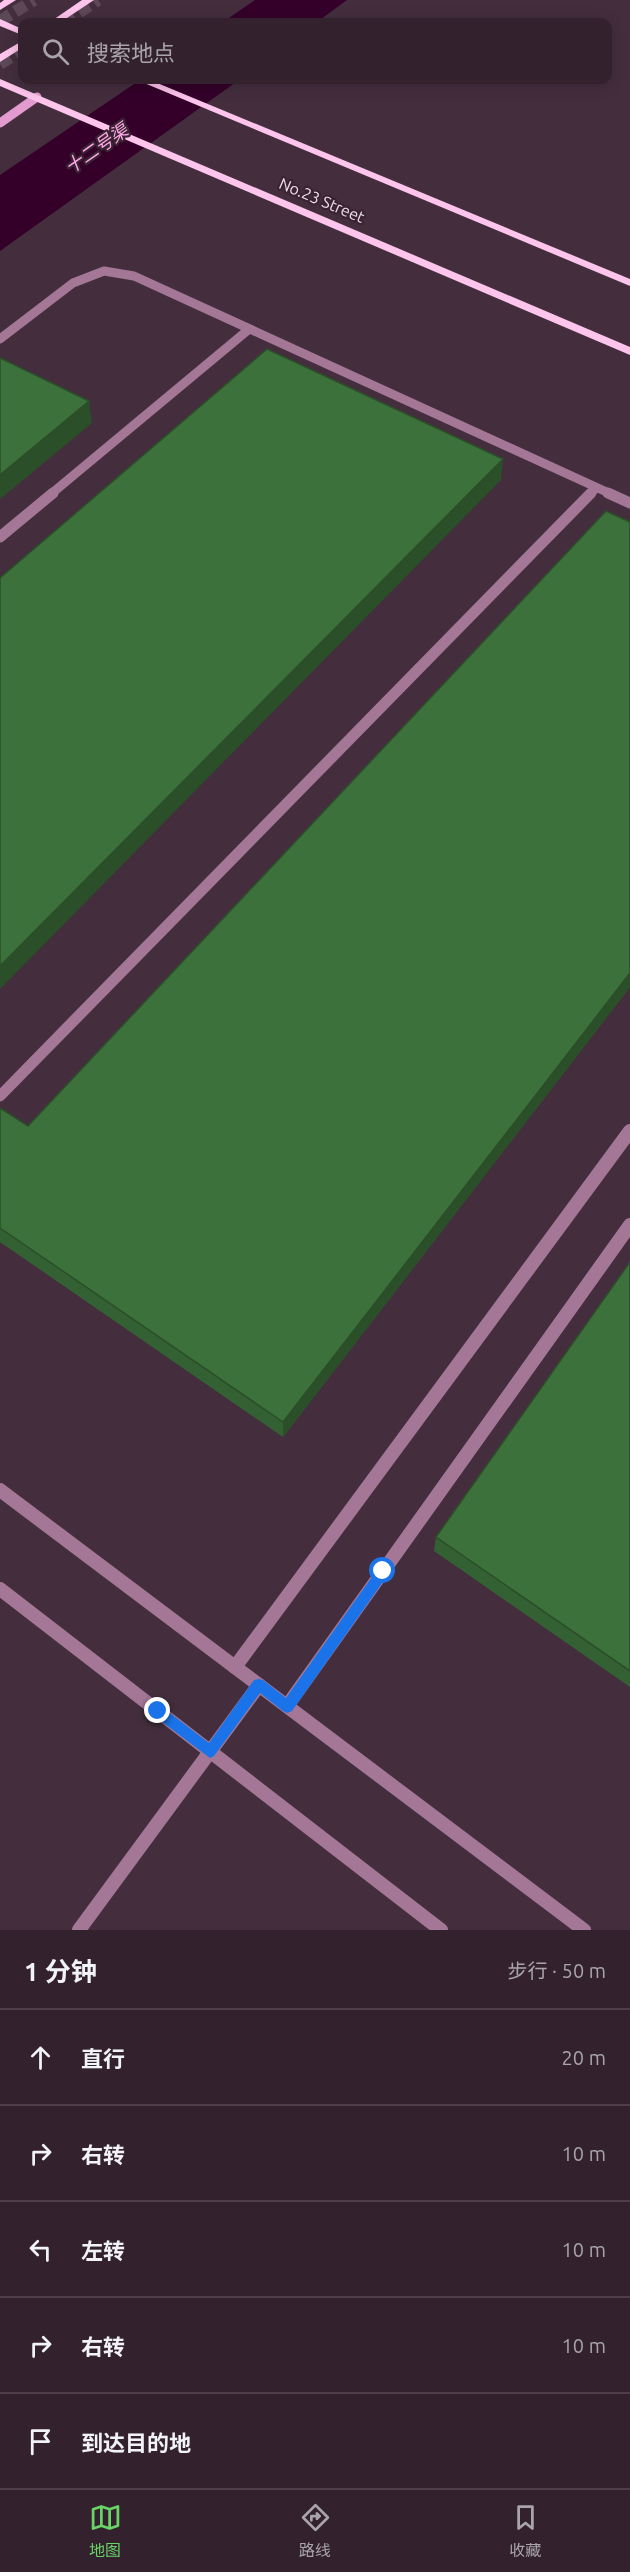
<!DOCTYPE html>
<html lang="zh">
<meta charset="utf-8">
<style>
:root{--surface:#33222e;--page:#3e2f3a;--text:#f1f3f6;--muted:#a9a4aa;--line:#4e3f4a;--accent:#68d465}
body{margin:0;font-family:Ubuntu,"Noto Sans SC",sans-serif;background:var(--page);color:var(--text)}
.stop{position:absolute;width:18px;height:18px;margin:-14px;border:4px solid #1a73e8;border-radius:50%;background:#fff}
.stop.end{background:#1a73e8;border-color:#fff;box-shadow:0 2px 6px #0008}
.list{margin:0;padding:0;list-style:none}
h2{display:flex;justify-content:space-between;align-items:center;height:78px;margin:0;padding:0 24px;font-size:26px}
h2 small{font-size:20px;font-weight:400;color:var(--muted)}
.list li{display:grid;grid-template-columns:39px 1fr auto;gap:18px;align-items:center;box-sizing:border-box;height:96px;padding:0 24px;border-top:2px solid var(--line)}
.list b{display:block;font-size:22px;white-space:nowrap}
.list em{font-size:20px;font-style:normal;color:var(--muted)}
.icon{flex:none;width:33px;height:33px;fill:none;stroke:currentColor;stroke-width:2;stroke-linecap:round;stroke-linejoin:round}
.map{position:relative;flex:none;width:630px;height:1930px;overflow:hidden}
.search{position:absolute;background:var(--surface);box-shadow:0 3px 15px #0003;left:18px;right:18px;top:18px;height:66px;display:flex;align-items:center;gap:15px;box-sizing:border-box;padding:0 21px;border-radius:12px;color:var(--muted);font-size:22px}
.sheet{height:558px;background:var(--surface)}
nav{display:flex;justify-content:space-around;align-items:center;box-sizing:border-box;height:84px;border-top:2px solid var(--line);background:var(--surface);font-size:16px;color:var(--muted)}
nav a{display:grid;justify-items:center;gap:3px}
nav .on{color:var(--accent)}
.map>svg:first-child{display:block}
.water{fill:#34002a}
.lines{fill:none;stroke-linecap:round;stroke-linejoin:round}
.trunk-tunnel{stroke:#5d4858;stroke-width:12;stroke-dasharray:12 6;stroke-linecap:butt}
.service-far2{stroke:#a47797;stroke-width:9}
.service-far1{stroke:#a47797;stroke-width:11}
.service{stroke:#a47797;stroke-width:14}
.secondary{stroke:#e39ace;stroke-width:9}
.primary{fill:#fdc4ec;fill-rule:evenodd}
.wall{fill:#346133}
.shaded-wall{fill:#2b4f29}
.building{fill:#3d713b;stroke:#2b4f29;stroke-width:1.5}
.route{fill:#1a73e8}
.labels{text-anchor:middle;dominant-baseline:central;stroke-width:4.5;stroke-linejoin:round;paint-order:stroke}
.far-street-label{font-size:16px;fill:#eddee8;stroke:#3a2434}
.far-water-label{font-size:18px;font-style:italic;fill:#ffa7e6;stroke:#3a2434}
</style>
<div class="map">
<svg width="630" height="1930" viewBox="0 0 630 1930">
<rect width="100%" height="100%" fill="#442e3e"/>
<!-- water -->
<g class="water">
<path d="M255,0h92l-30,22h-94z"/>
<path d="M140,80h99l-239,171v-76z"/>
</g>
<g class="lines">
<!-- trunk-tunnel -->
<g class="trunk-tunnel">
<path d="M0,21l34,-21"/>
<path d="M64,22l34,-22"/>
<path d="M0,64l22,-14"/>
</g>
<!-- service-far2 -->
<g class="service-far2">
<path d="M0,339l73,-56 31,-12 30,5 477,218"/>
<path d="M51,494l197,-164"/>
<path d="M590,494l6,-6"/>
</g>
<!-- service-far1 -->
<g class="service-far1">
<path d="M608,493l22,10"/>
<path d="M0,537l53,-44"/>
<path d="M0,1096l591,-603"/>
</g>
<!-- service -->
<g class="service">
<path d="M0,1490l584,440"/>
<path d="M0,1589l441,341"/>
<path d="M235,1667l395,-536"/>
<path d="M287,1706l343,-481"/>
<path d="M79,1930l180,-245"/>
</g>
<!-- secondary -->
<path class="secondary" d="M0,123l37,-26"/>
<!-- primary -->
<g class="primary">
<path d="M4,0h12l-16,10v-7z"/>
<path d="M82,0h12l-33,22h-11z"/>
<path d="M0,19l22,10v6l-22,-9z"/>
<path d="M22,41v7l-22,14v-8z"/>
<path d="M0,79l630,268v8l-630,-269z"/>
<path d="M137,80h13l480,199v7z"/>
</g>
</g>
<!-- wall -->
<g class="wall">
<path d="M630,522v465l-347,450 -283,-195v-134l28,18z"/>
<path d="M630,1262v425l-196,-136 2,-14z"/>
</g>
<!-- shaded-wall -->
<g class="shaded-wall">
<path d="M89,401l3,22 -92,76v-24z"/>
<path d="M503,459l-2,21 -501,509v-23z"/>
<path d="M630,973v14l-347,450v-15z"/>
</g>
<!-- building -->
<g class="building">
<path d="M267,349l236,110 -503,507v-388z"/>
<path d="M0,358l89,43 -89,74z"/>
<path d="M606,511l24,11v451l-347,449 -283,-194v-120l28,18z"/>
<path d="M630,1262v409l-194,-134z"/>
</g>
<!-- route -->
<path class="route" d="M383,1566l4,1v9l-95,135 -5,2 -4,-2 -23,-18 -46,63 -4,2 -57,-43 -2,-4 2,-4 5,-2 4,2 47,36 45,-63 5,-1 4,1 23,18 93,-131z"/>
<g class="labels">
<!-- far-street labels -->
<g class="far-street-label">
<text transform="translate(322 200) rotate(23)">No.23 Street</text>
</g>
<!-- far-water labels -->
<g class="far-water-label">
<text transform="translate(96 148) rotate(-35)">十二号渠</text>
</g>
</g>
</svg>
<div class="stop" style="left:383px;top:1571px"></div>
<div class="stop end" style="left:158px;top:1711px"></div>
<div class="search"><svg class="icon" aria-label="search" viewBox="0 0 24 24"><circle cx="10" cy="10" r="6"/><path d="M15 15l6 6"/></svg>搜索地点</div>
</div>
<section class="sheet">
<h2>1 分钟<small>步行 · 50 m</small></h2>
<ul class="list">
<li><svg class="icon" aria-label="ahead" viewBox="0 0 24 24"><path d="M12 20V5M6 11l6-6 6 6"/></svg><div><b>直行</b></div><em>20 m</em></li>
<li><svg class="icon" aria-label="right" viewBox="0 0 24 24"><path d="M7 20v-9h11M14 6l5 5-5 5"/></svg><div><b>右转</b></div><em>10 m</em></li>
<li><svg class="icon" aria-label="left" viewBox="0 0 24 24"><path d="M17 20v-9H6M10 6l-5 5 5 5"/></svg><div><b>左转</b></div><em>10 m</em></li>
<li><svg class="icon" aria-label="right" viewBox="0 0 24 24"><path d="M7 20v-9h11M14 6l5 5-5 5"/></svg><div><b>右转</b></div><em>10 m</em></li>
<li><svg class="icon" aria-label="arrive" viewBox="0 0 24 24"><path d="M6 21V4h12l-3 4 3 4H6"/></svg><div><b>到达目的地</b></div></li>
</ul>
</section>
<nav>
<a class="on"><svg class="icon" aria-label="map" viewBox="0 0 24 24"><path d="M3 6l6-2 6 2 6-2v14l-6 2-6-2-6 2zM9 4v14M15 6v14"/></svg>地图</a>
<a><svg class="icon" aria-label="directions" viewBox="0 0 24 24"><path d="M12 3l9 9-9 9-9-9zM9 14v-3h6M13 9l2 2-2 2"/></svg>路线</a>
<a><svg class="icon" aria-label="saved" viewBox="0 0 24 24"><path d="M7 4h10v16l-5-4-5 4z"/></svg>收藏</a>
</nav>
